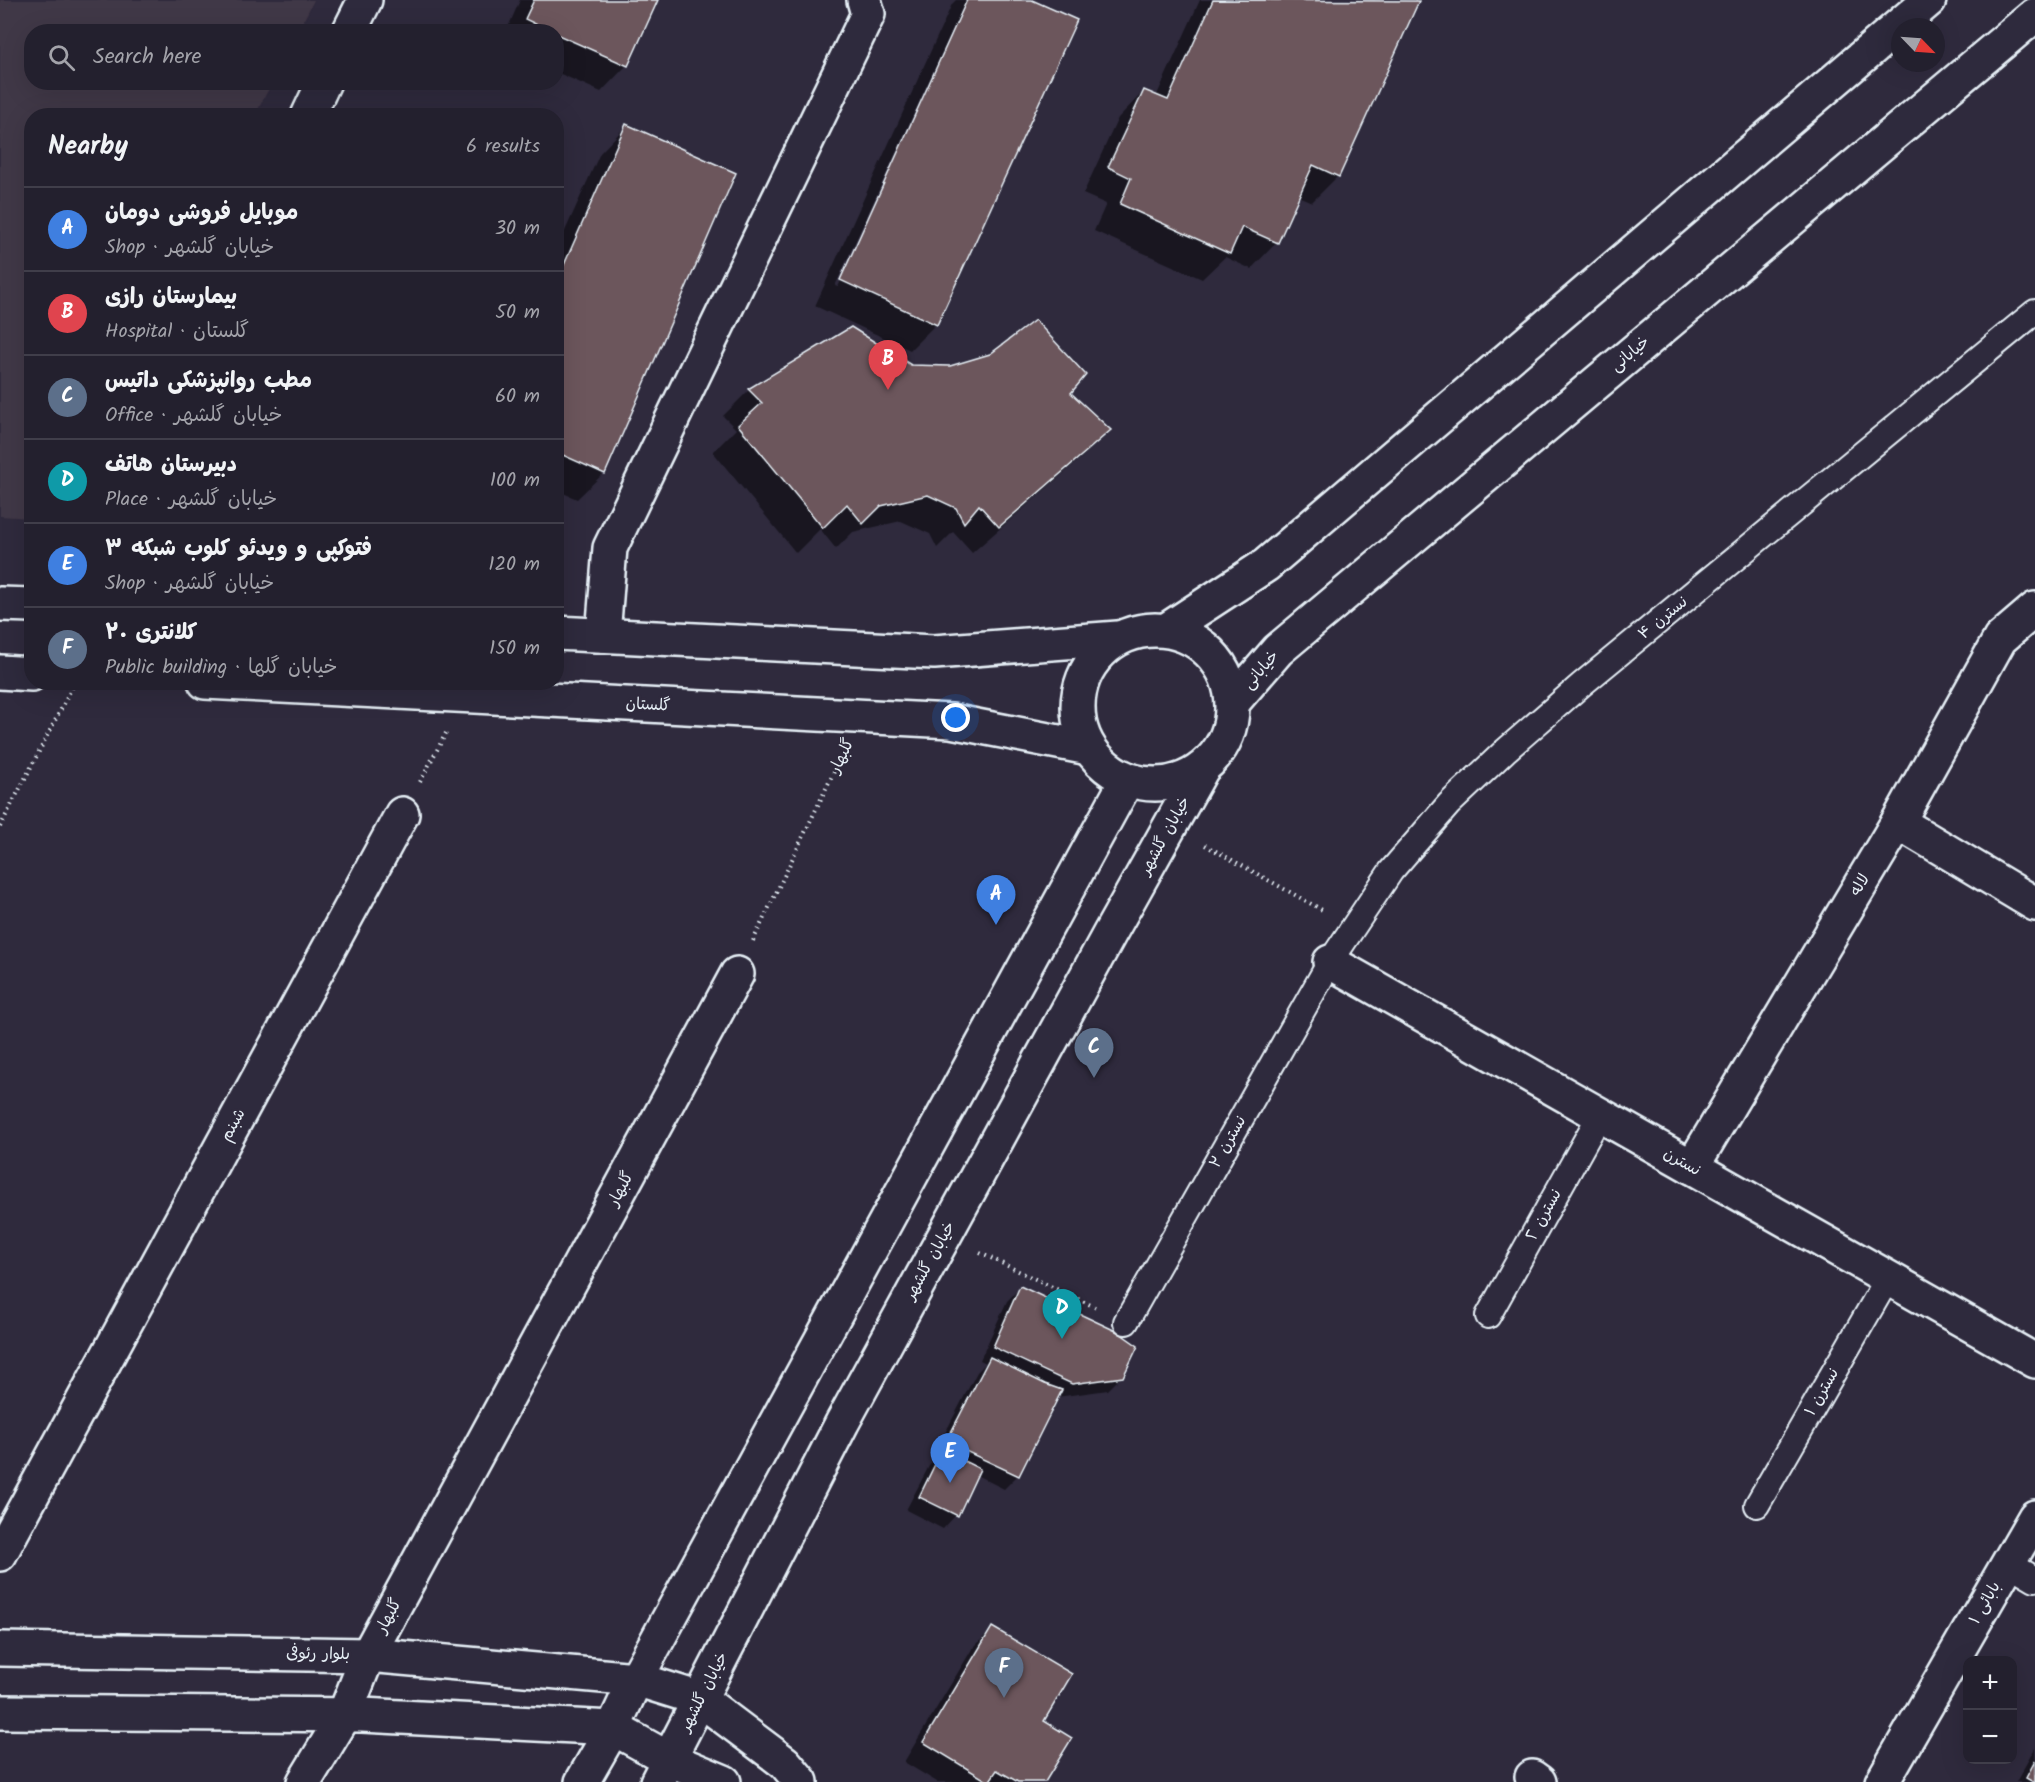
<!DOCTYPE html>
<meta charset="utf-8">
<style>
:root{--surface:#23202e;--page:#2f2d3a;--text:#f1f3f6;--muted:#a3a3aa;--line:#403e4a;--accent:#ffd166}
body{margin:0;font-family:Kalam,"Playpen Sans Arabic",sans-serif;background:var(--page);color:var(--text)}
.controls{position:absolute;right:18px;bottom:18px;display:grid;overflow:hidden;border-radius:12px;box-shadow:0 6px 24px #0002}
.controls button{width:54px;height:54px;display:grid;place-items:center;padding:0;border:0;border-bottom:2px solid var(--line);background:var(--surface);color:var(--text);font:30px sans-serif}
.compass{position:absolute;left:1891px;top:18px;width:54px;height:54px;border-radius:50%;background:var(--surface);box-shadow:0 6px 24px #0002;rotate:115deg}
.you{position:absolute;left:956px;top:718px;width:21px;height:21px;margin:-15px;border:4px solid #fff;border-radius:50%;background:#1a73e8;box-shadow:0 0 0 9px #1a73e833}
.badge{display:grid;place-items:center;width:39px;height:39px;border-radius:50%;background:var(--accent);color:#fff;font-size:20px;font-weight:700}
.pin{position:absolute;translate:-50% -50px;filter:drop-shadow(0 2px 3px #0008)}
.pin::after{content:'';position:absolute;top:32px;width:21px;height:18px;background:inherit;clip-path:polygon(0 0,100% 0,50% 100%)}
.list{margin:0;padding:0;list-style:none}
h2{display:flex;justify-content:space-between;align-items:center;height:78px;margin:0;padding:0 24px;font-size:26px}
h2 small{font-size:20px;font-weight:400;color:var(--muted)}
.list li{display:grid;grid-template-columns:39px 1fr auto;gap:18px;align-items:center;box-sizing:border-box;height:84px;padding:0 24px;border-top:2px solid var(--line)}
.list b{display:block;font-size:22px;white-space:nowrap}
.list p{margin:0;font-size:20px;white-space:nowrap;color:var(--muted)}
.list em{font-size:20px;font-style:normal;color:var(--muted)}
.icon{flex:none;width:33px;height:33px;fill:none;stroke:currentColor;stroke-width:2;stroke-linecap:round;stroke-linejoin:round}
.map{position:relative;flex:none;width:2035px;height:1782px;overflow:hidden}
.search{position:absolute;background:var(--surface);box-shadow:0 6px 24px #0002;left:24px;top:24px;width:540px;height:66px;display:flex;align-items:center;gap:15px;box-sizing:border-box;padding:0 21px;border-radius:24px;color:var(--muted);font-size:22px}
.panel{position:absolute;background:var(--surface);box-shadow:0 6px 24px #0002;left:24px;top:108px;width:540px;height:582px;border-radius:24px}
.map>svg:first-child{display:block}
.built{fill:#413746}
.shadow{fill:#0007;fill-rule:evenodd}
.building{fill:#6c565b;stroke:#e8f1f8;stroke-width:1.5}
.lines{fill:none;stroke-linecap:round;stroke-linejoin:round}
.service-casing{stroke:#e8f1f8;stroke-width:28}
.minor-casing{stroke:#e8f1f8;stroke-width:38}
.secondary-casing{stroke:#e8f1f8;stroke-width:38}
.path{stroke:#e8f1f8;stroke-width:4;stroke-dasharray:1.5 4.5;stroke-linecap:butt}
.service{stroke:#2f2a3d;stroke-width:24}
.minor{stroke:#2f2a3d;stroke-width:33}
.secondary{stroke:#2f2a3d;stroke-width:33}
.labels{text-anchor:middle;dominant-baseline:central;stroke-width:5;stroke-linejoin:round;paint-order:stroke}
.street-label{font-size:16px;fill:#e8f1f8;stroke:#2f2a3d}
</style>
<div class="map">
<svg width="2035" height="1782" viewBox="0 0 2035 1782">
<rect width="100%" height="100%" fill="#2f2a3d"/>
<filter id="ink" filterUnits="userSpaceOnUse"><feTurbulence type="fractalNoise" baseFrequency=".0167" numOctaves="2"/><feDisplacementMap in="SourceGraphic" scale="12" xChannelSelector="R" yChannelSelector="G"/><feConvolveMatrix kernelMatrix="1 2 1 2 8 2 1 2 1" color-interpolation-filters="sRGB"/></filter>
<g filter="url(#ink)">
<!-- built -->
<path class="built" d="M0,0h314l-16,31 -266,1v50l240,1 -17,32 -223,1 -1,402 -31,-2z"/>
<!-- shadow -->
<g class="shadow">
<path d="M520,0h137l-30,65 -26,27 -45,-20v-40h-50z"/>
<path d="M956,0h73l-93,324 -26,26 -95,-44 137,-302zM963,7h3l-128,280 -3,-1z"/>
<path d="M1200,0l217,1 -79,175 -26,26 -14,-6 -21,46 -26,27 -26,-12 -23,22 -108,-48 12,-27 -23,-10 35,-76 26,-27 12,6z"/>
<path d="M626,126l-22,347 -27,26 -21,-9v-239l44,-98z"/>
<path d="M911,366l158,27 40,37 -26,26 -111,97 -19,-21 -16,16 -7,-14 -29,-13 -48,11 -17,17 -16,-20 -24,24 -83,-101 23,-23 -13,-13 26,-26z"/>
<path d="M1020,1288l102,88 -14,14 -51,7 -39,78 -14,14 -28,-14 -20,40 -13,14 -37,-19 23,-44 8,-9 -4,-1 44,-84 9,-9 -6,-3 27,-59z"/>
<path d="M992,1629l50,93 2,60h-107l-33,-20 68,-113z"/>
<path d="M2035,1748v34h-19z"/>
</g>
<!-- building -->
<g class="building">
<path d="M534,0h124l-30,66 -72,-32v-2h-4l-27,-13z"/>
<path d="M967,0h65l45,20 -140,305 -97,-45z"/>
<path d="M1213,0l206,1 -80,176 -26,-12 -35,78 -36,-16 -12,27 -110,-50 11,-26 -23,-11 36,-77 24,10z"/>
<path d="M626,124l110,49 -131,301 -49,-22v-169z"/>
<path d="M1035,320l51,55 -15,18 40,37 -112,97 -20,-22 -15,18 -8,-15 -28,-13 -47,11 -18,18 -16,-20 -24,24 -85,-103 24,-22 -14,-14 103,-62 60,38 39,1 40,-12z"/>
<path d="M1020,1286l98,46 20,14 -15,31 -51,7 -79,-37z"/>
<path d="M990,1357l55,27 17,6 -43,86 -73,-34z"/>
<path d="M942,1450l38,19 -22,47 -39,-19z"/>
<path d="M992,1627l80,47 -28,47 28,17 -27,44h-27l-21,-12 -8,12 -66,-40z"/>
<path d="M2035,1761v21h-2l-7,-4z"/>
</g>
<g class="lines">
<!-- service casing -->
<g class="service-casing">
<g id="service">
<path d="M1488,1316l112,-201"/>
<path d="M1126,1322l204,-360 61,-91 58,-67 56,-53 76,-66 454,-373"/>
<path d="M1757,1505l131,-227"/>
<path d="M2008,1563l27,16"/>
</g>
</g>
<!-- minor casing -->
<g class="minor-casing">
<g id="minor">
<path d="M349,32l16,-32"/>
<path d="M308,116l16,-34"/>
<path d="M603,635l7,-87 258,-534 -4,-14"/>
<path d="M1898,822l137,82"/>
<path d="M1330,962l705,399"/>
<path d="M1692,1167l206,-345 102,-183 35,-30"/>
<path d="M0,1554l402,-740"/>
<path d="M1532,1777l7,5"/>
<path d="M304,1782l40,-66 24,-61 369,-681"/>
</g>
</g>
<!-- secondary casing -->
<g class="secondary-casing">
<g id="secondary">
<path d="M0,604l32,1"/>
<path d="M1168,629l98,-64 663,-565"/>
<circle cx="1155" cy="707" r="77"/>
<path d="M556,633l378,19 184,-14"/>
<path d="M0,672l32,2"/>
<path d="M205,682l746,39 138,27"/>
<path d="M1234,701l44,-51 757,-635"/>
<path d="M0,1649l368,6 268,24 64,20 85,64 16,19"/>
<path d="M0,1712l362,3 251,13 56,31 55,23"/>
<path d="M582,1782l31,-54 23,-49 491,-899"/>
<path d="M657,1782l185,-359 268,-490 92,-164"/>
<path d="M1882,1782l153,-265"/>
</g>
</g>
<!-- path -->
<g class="path">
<path d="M420,782l26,-49"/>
<path d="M0,827l75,-145"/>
<path d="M1205,845l119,66"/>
<path d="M753,941l90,-188"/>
<path d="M980,1253l115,54"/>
</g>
<!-- service -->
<use href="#service" class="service"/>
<!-- minor -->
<use href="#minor" class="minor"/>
<!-- secondary -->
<use href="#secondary" class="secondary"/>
</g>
</g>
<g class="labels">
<!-- street labels -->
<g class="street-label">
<text transform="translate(1630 354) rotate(-40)">خیابانی</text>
<text transform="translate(1663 618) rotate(-39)">نسترن ۴</text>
<text transform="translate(1261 670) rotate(-49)">خیابانی</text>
<text transform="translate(648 705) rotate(3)">گلستان</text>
<text transform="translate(842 756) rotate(-64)">گلبهار</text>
<text transform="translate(1165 836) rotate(-61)">خیابان گلشهر</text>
<text transform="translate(1860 885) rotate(-59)">لاله</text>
<text transform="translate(233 1125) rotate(-61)">شبنم</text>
<text transform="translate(1228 1142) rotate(-60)">نسترن ٣</text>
<text transform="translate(1682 1162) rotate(30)">نسترن</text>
<text transform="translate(621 1189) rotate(-62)">گلبهار</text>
<text transform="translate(1544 1215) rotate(-61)">نسترن ٢</text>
<text transform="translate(930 1261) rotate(-61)">خیابان گلشهر</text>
<text transform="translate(1822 1392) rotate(-60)">نسترن ١</text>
<text transform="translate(1985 1603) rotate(-60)">بابائی ۱</text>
<text transform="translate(389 1616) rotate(-62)">گلبهار</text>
<text transform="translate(318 1654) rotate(1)">بلوار رئوفی</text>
<text transform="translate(704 1692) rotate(-63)">خیابان گلشهر</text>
</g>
</g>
</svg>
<div class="controls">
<button>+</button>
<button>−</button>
</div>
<svg class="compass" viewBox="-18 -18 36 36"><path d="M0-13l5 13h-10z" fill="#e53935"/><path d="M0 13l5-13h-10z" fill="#a3a3aa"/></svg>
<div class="you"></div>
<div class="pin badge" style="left:996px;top:925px;background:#3f7fe0">A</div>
<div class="pin badge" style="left:888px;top:390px;background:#e0444e">B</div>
<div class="pin badge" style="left:1094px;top:1078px;background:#5c6f8a">C</div>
<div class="pin badge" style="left:1062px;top:1339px;background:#0f9aa8">D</div>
<div class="pin badge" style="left:950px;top:1483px;background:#3f7fe0">E</div>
<div class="pin badge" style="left:1004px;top:1698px;background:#5c6f8a">F</div>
<div class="search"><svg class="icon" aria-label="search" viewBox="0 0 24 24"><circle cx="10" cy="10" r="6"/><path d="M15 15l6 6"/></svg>Search here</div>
<section class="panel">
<h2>Nearby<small>6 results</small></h2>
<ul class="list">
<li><span class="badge" style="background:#3f7fe0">A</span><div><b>موبایل فروشی دومان</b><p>Shop · خیابان گلشهر</p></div><em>30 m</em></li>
<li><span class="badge" style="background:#e0444e">B</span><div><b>بیمارستان رازی</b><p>Hospital · گلستان</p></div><em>50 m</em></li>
<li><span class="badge" style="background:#5c6f8a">C</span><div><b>مطب روانپزشکی داتیس</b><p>Office · خیابان گلشهر</p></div><em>60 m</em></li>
<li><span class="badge" style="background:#0f9aa8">D</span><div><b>دبیرستان هاتف</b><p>Place · خیابان گلشهر</p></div><em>100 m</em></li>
<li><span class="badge" style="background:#3f7fe0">E</span><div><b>فتوکپی و ویدئو کلوب شبکه ۳</b><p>Shop · خیابان گلشهر</p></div><em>120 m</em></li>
<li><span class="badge" style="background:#5c6f8a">F</span><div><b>کلانتری ۲۰</b><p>Public building · خیابان گلها</p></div><em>150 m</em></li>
</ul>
</section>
</div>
